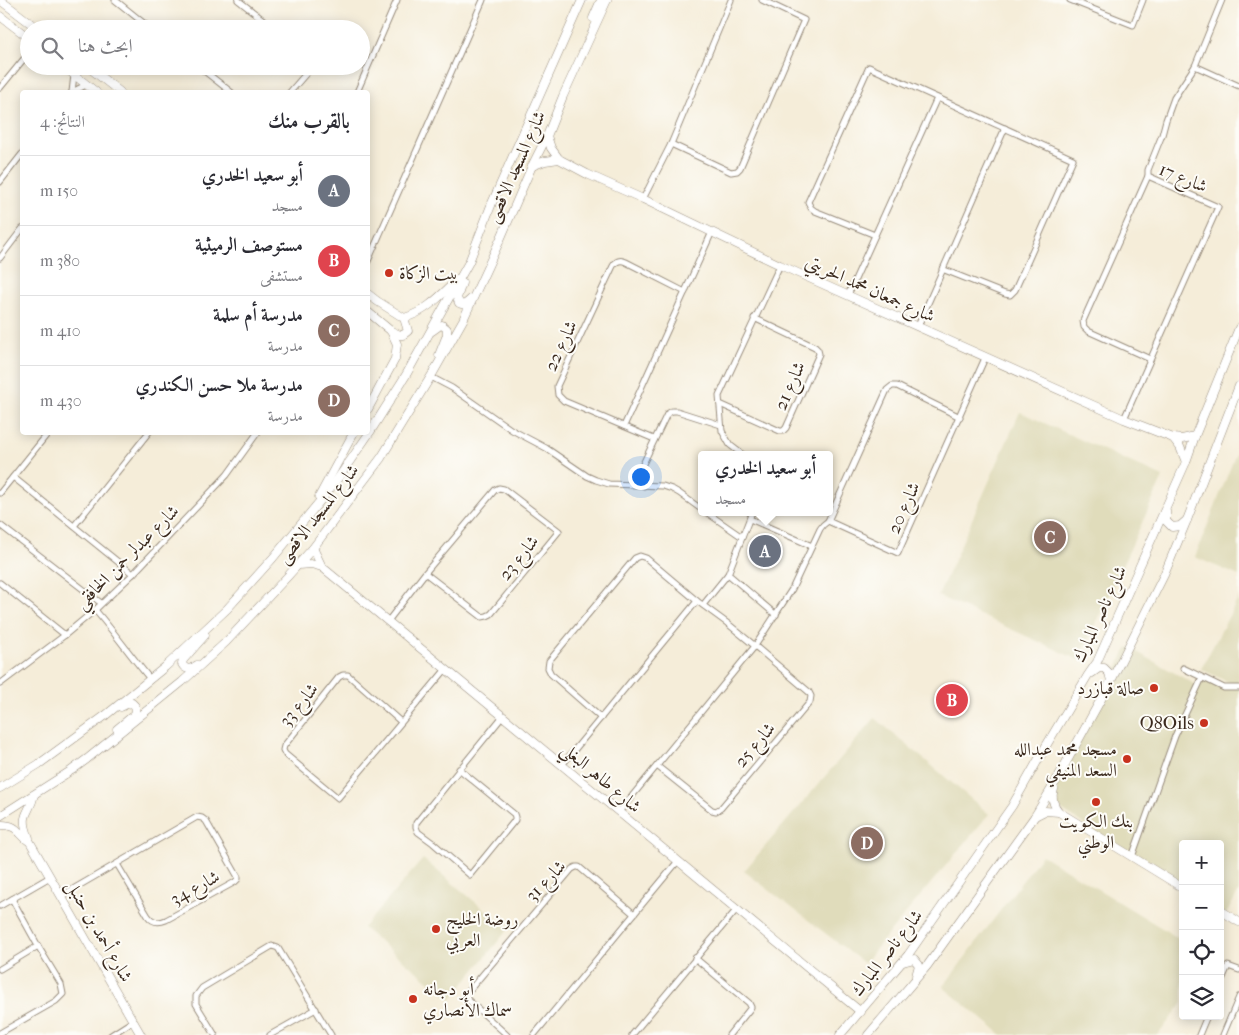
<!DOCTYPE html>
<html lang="ar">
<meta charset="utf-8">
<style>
:root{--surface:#fff;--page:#f7f7f7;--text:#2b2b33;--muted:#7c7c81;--line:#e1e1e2;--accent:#d93025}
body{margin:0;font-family:"IM FELL French Canon",Amiri,serif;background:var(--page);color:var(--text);direction:rtl}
.controls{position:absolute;right:15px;bottom:15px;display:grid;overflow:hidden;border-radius:5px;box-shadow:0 2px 12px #0003}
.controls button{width:45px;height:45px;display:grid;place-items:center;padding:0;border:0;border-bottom:1px solid var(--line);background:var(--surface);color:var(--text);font:25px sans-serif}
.you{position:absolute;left:640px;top:476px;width:18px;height:18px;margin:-12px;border:4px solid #fff;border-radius:50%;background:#1a73e8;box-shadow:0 0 0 8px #1a73e833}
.badge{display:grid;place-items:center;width:32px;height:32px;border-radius:50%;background:var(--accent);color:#fff;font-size:16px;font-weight:700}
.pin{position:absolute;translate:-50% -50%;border:2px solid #fff;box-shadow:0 1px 5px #0006}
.popup{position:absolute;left:698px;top:451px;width:135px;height:65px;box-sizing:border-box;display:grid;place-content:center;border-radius:5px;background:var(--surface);filter:drop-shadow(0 1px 4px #0005);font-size:16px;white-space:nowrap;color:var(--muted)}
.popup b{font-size:19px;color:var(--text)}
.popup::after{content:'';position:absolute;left:50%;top:100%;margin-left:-10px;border:10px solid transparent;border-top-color:var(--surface)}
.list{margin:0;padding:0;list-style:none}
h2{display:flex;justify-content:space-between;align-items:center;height:65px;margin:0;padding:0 20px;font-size:21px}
h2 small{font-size:16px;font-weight:400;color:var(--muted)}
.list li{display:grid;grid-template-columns:32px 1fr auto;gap:15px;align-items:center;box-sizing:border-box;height:70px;padding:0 20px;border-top:1px solid var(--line)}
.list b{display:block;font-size:19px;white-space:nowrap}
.list p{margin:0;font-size:16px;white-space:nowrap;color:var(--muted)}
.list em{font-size:16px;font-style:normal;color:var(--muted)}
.icon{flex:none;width:28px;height:28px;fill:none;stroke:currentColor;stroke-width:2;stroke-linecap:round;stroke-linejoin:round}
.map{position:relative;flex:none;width:1239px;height:1035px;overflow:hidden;direction:ltr}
.search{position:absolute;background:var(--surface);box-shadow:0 2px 12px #0003;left:20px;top:20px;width:350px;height:55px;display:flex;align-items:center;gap:12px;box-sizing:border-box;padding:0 18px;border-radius:28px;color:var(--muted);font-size:19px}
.panel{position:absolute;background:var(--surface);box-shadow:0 2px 12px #0003;left:20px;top:90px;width:350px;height:345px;border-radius:5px;direction:rtl}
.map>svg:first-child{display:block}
.built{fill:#e0dcbb}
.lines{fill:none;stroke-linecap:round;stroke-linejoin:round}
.street-casing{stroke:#988c7c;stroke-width:7}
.secondary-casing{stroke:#988c7c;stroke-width:9}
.street{stroke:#fff;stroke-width:5}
.secondary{stroke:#fff;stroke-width:8}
.poi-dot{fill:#c8321e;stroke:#fdfcf7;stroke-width:2}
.labels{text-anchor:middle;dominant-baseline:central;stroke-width:4;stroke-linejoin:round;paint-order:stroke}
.street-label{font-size:18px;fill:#3b2a1e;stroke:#fdfcf7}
.poi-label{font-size:18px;fill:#3b2a1e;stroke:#fdfcf7;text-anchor:start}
</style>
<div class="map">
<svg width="1239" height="1035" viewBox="0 0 1239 1035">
<rect width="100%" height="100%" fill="#fdfcf7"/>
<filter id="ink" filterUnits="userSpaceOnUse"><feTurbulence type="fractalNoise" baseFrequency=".02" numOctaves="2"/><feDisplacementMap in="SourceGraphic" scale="10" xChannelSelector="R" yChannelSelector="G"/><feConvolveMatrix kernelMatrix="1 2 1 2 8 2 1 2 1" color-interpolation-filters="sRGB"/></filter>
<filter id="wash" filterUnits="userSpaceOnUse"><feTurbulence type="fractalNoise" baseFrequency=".0096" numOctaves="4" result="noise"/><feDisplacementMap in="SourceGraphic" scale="20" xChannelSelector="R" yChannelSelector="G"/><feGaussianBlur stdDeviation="1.12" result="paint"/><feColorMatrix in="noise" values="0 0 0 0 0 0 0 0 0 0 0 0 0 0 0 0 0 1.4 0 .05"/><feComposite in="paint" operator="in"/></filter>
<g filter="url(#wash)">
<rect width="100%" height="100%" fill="#f5edd9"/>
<!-- built -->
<g class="built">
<path d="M1020,412l143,65 -84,183 -141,-64z"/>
<path d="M1239,446v130l-44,-19z"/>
<path d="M1239,597v90l-38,-18z"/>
<path d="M1128,647l70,39 4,-8 24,10h13v203l-13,23 -6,-4v-66h-37v43l-128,-81 1,-25z"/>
<path d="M875,718l114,96 -125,149 -120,-92z"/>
<path d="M1042,855l141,86v61l-25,33h-156l-59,-48z"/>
<path d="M423,859l85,70 -57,70 -88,-71z"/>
</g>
</g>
<g filter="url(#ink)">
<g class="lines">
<!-- street casing -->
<g class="street-casing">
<g id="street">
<path d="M115,0l36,29"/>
<path d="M238,0l37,29"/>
<path d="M1070,0l63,25 10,-25"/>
<path d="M27,55l1,-17"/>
<path d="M198,66l33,26"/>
<path d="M1195,66l44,20"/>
<path d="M0,88l27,-33 2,-1"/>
<path d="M72,92l2,-17"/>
<path d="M72,92l14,-7"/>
<path d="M290,92l20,-23v-3"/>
<path d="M357,92l40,-92"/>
<path d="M671,144l60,28 6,-1 3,-3 64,-148 -42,-20"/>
<path d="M0,182l22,-28"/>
<path d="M643,199l28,-55 60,-144"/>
<path d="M875,235l-60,-24 -4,-3 -3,-6 61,-135 204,92 -58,131 -5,5 -5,-1 -63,-25"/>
<path d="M0,258l22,-29"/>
<path d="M368,261l115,-261"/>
<path d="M848,295l89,-197"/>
<path d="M918,326l87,-198"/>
<path d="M1150,359l-62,-28 -4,-4 -1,-6 65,-145v-6l14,-35 4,-15 8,-22 21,-32 27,-66"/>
<path d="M431,377l21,11 60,42 34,18 41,28 9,4 13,4 54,2 9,3 7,4 22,16"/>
<path d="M720,404l60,27h3l3,-3 33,-74 -1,-4 -3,-3 -61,-29"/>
<path d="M1124,419l94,-212 -70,-31"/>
<path d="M624,426l88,-194"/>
<path d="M654,439l-90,-38 -6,-6 -1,-9 56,-120c3,-5 7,-7 13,-4l59,30"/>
<path d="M743,455l-13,-10 -8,-14 -3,-35 61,-131"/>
<path d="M13,477l120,97"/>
<path d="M644,486l-3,-14 1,-6 25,-52 5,-3h5l44,14"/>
<path d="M0,493l49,-61"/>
<path d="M706,512l36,25"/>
<path d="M750,519l62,27"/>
<path d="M828,521l70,32 87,-195"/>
<path d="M0,525l101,78"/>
<path d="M74,526l75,-94"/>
<path d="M728,574l48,41"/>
<path d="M0,583l65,52"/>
<path d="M703,605l25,-31 24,-62"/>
<path d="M95,610c19,22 36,46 55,69"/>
<path d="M388,621l37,-48 70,-83 4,-2 5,1 55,42 -68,83 -4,2 -5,1 -57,-44"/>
<path d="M1183,668l41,20h15"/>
<path d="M0,684l65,-49 30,-25 38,-36 94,-99 31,-43"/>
<path d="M601,718l-50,-44 -3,-6 1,-7 86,-103 5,-2 6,2 51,43 30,22 28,23 54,46 2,4 -1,6 -89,106 -5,3 -4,-1 -55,-44"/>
<path d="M401,722l-53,-47h-5l-4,2 -55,69 -1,4 2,4 53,44 108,-129"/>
<path d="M562,765l135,-164"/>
<path d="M459,769l55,45 1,3v3l-45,55 -37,-32 -15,-11 -2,-5v-4l87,-107"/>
<path d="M619,812l136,-166 37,-57 28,-60 3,-4 5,-4 59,-131 5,-4h5l63,31"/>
<path d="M1132,857l43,-121 27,-58"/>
<path d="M61,896l136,-79 5,1 4,3 32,56v2l-3,3 -69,38c-7,3 -13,3 -18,-4l-31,-52"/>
<path d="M0,906l50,-29"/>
<path d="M695,958l54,45 2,4 -2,3 -20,25"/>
<path d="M0,969l38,-23"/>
<path d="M1220,984l8,-18 11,4"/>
<path d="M0,1033l56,-32 7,-7 -2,-10 -23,-38 -26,-47"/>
<path d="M111,1035l22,-14"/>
<path d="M215,1035l-19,-31v-8l6,-8 70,-42 6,2 53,87"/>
<path d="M270,1035l46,-26"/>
<path d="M507,1035l-40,-36 -1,-4 1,-2 105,-124 4,-2h3l55,47"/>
<path d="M534,1035l144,-174"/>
<path d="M632,1035l105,-126"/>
<path d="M1199,1035l8,-19"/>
<path d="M1223,1035l16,-38"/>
</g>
</g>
<!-- secondary casing -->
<g class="secondary-casing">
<g id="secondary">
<path d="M0,0l38,29"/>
<path d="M0,16l29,22"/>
<path d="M593,18l8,-18"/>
<path d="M63,66l33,26"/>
<path d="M87,66l33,26"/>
<path d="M547,136l4,12 8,11 28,15 56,25 137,66 344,154 49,19 9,1 13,-3"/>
<path d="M532,166l13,-5 14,-2"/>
<path d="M462,283l-5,15 2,5c5,3 8,0 12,-4"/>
<path d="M368,294l9,7 27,17c22,-6 37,-23 53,-38"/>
<path d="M368,312l23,19 6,13 -2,15 -27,50"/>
<path d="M391,331l9,4h3l5,-4 -4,-13"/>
<path d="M432,331l7,-5 3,-1 5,4v6l-8,20"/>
<path d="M1173,438l7,9 6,15"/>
<path d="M319,497l35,-65"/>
<path d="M1166,511v10l6,6 8,-1 7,-6"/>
<path d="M313,548l9,19 17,14 522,431"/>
<path d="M298,565l13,-1 11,3"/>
<path d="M197,665c-6,4 -11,6 -15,-1l1,-4 22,-25"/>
<path d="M1092,673l7,-5h5l5,5 2,8"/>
<path d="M117,729l18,-15 1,-4 -1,-4 -3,-3 -5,1 -6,3"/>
<path d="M0,788l39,-24 67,-49 59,-48 62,-58 46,-51 61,-74 36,-52 36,-57 63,-113 23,-59 90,-203"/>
<path d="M1054,789c-3,8 -1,16 5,23l124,76"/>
<path d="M0,816l72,-46 15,-11 95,-77 44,-40 61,-65 26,-29 68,-90 52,-85 30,-53 37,-80 32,-74 15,-30 16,-40 44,-96"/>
<path d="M1035,816l10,-5 14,1"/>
<path d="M0,825c18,-1 18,9 30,17l111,193"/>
<path d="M29,838c-10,-25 0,-22 5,-43"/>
<path d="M1220,910l19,12"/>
<path d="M903,962l11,-3 5,6 -3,11"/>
<path d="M840,1035l68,-80 104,-149 34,-60 42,-71 9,-13 89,-200 9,-26 44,-108"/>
<path d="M868,1035l59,-69 108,-150 21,-35 55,-100 53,-106 23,-55 52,-134"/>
</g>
</g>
<!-- street -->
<use href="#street" class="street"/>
<!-- secondary -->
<use href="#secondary" class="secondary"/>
</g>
</g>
<!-- markers -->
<g class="poi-dot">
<circle cx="389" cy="273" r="5"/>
<circle cx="1154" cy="688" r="5"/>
<circle cx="1204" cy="723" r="5"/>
<circle cx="1127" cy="759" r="5"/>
<circle cx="1096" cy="802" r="5"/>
<circle cx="436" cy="929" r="5"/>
<circle cx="413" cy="999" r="5"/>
</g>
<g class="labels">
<!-- street labels -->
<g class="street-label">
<text transform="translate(516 167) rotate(-66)">شارع المسجد الاقصى</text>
<text transform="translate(1183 178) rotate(22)">شارع 17</text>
<text transform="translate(870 289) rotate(24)">شارع جمعان محمد الحريتي</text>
<text transform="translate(561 346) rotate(-65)">شارع 22</text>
<text transform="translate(790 386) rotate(-66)">شارع 21</text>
<text transform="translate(904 508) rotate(-66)">شارع 20</text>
<text transform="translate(318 514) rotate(-52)">شارع المسجد الاقصى</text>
<text transform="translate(127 557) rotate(-45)">شارع عبدلر حمن الخافقي</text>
<text transform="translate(519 558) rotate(-51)">شارع 23</text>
<text transform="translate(1100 614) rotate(-65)">شارع ناصر المبارك</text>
<text transform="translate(299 705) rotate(-51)">شارع 33</text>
<text transform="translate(755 745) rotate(-50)">شارع 25</text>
<text transform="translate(601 778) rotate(40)">شارع طاهر البغلي</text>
<text transform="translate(546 881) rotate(-46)">شارع 31</text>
<text transform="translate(195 888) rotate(-29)">شارع 34</text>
<text transform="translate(99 931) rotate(60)">شارع أحمد بن حنبل</text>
<text transform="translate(887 953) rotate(-52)">شارع ناصر المبارك</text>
</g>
<!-- poi labels -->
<g class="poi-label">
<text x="399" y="273">بيت الزكاة</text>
<text x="1144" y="688" text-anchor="end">صالة قبازرد</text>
<text x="1194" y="723" text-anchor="end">Q8Oils</text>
<text x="1117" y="749" text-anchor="end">مسجد محمد عبدالله<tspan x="1117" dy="21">السعد المنيفي</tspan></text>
<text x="1096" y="821" text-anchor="middle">بنك الكويت<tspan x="1096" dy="21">الوطني</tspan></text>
<text x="446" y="919">روضة الخليج<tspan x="446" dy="21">العربي</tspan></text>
<text x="423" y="989">أبو دجانه<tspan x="423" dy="21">سماك الأنصاري</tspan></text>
</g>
</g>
</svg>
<div class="controls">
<button>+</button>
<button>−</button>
<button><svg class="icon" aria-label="locate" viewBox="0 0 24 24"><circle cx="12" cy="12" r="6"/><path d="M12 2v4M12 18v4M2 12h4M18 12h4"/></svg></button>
<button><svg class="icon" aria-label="layers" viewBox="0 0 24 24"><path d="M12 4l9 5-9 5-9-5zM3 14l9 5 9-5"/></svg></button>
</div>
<div class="you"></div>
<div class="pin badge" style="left:765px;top:551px;background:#6b7280">A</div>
<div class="popup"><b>أبو سعيد الخدري</b>مسجد</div>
<div class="pin badge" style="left:952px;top:700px;background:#e0444e">B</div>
<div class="pin badge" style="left:1050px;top:537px;background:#8d6e63">C</div>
<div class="pin badge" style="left:867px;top:843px;background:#8d6e63">D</div>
<div class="search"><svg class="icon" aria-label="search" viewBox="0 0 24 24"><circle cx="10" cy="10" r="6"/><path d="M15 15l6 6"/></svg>ابحث هنا</div>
<section class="panel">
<h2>بالقرب منك<small>النتائج: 4</small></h2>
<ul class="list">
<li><span class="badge" style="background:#6b7280">A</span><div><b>أبو سعيد الخدري</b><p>مسجد</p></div><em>150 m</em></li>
<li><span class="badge" style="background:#e0444e">B</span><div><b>مستوصف الرميثية</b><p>مستشفى</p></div><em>380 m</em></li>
<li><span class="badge" style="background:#8d6e63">C</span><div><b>مدرسة أم سلمة</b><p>مدرسة</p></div><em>410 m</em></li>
<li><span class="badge" style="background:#8d6e63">D</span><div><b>مدرسة ملا حسن الكندري</b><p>مدرسة</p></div><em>430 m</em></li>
</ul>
</section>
</div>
